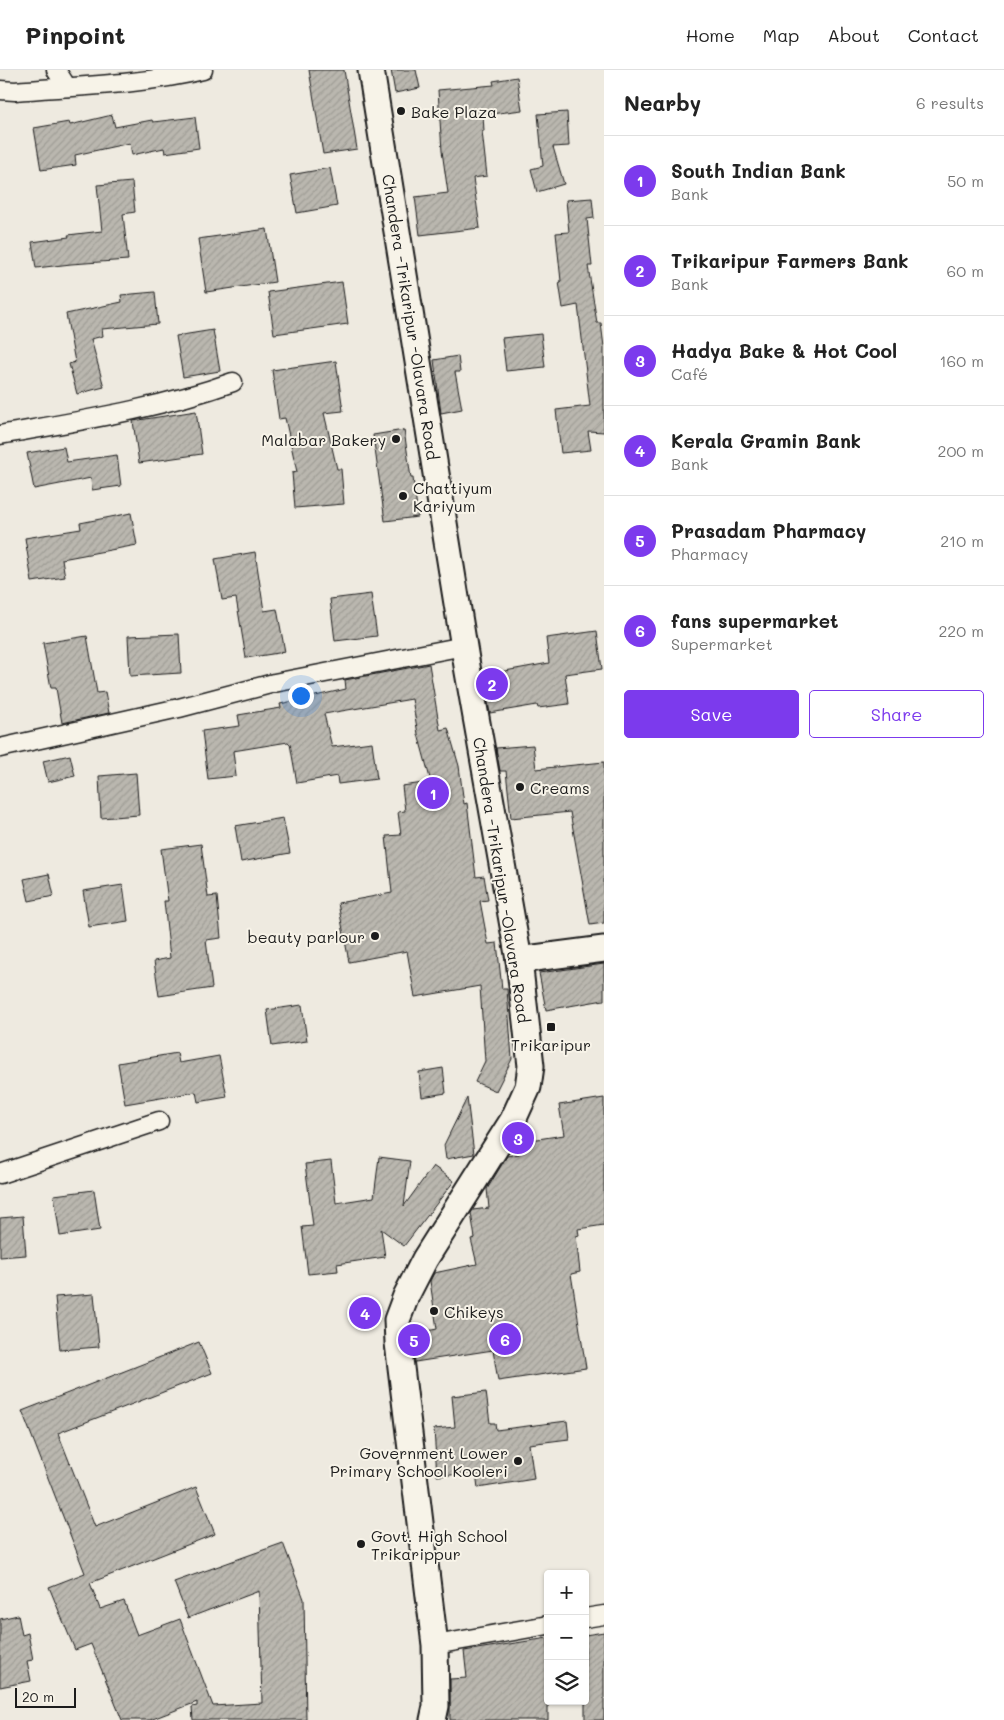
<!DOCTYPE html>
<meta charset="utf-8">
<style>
:root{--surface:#fff;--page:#f6f6f6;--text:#222;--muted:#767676;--line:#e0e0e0;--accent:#7c3aed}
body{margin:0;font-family:Mali,sans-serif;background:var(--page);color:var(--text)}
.controls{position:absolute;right:15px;bottom:15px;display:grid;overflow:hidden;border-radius:5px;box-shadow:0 1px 4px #0004}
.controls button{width:45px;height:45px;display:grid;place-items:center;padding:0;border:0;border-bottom:1px solid var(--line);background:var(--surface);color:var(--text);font:25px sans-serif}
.scale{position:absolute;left:15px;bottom:12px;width:61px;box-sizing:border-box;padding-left:5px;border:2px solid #1c1c1c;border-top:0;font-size:14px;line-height:18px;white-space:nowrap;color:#1c1c1c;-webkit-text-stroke:4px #f7f3e8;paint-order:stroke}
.you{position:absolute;left:300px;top:625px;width:18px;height:18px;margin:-12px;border:4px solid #fff;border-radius:50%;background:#1a73e8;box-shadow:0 0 0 8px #1a73e833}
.badge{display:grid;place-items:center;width:32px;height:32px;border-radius:50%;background:var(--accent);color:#fff;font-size:16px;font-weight:700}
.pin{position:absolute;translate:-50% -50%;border:2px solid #fff;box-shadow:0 1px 5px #0006}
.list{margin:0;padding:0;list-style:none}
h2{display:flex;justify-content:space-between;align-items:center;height:65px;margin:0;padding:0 20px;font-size:21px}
h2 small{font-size:16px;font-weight:400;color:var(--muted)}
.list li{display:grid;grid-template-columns:32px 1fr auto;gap:15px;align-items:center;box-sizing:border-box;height:90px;padding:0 20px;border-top:1px solid var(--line)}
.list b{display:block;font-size:19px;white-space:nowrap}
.list p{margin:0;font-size:16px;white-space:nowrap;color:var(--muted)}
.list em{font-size:16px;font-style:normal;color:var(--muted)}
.actions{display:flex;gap:10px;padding:15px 20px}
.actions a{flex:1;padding:11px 0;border:1px solid var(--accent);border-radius:5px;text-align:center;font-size:18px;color:var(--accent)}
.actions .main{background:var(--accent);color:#fff}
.icon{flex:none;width:28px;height:28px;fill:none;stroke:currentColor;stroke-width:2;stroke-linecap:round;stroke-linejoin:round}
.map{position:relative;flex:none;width:604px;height:1650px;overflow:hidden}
header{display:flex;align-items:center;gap:30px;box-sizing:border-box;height:70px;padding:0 25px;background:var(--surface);border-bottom:1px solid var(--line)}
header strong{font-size:24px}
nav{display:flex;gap:28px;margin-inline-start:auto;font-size:18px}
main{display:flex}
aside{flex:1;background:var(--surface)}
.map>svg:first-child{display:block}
.building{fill:url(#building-hatch);stroke:#1c1c1c}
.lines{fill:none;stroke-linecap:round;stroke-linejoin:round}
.street-casing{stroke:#1c1c1c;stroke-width:21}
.secondary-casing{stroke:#1c1c1c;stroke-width:29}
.street{stroke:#f7f3e8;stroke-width:18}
.secondary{stroke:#f7f3e8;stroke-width:25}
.poi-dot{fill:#1c1c1c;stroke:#f7f3e8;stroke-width:2}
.labels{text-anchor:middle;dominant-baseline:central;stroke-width:4;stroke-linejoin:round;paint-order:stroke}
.poi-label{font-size:16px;fill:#1c1c1c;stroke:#f7f3e8;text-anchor:start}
.street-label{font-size:16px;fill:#1c1c1c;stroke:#f7f3e8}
</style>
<header>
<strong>Pinpoint</strong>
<nav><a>Home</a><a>Map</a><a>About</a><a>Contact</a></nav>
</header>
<main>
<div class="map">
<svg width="604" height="1650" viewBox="0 0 604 1650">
<defs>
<pattern id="building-hatch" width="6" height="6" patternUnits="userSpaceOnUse" patternTransform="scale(1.25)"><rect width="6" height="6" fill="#bab7af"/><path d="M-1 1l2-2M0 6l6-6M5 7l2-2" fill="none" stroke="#9f9d96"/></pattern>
</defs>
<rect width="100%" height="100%" fill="#eeeae0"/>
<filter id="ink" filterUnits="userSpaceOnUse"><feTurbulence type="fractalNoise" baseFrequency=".02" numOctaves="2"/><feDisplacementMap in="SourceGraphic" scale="10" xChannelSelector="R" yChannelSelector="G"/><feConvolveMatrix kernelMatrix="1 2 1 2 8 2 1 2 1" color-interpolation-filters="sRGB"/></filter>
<g filter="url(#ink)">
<!-- building -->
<g class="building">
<path d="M309,0h35l13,79 -34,5z"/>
<path d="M391,0h25l4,18 -25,5z"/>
<path d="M517,7l5,33 -39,5 1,16h-2l5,45 -14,2 7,50 -60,7 -5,-38 33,-4 -6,-42 -4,-61 56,-5 -1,-4z"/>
<path d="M567,42l2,34 -16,1 11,37 -27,8 -6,-23 12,-3 -5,-52z"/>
<path d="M112,45l3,12 37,-7 1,2 42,-5 4,31 -34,5 -1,-5 -32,7 -2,-12 -55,12 1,10 -35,5 -7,-42 35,-6 1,3z"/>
<path d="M330,98l7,38 -40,7 -7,-38z"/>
<path d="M132,112l3,30 -12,2 5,46 -57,4 -35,4 -4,-26 37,-5 -1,-2 34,-4 -5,-46z"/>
<path d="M592,128l2,20 -7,1 5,47h-4l9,57h4l3,24v85l-16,-1 3,19 -30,3 -5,-43 34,-4 -12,-101 -15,3 -4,-26 2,-1 -5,-48 13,-1 -3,-32z"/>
<path d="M267,159l8,53 -69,10 -8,-53z"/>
<path d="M342,212l6,42 -74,10 -6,-42z"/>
<path d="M155,222l3,32 -56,5 1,7 -12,3 13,48 -27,7 -8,-30 6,-2 -9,-48 56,-12 -1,-7z"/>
<path d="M213,260l7,41 -37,6 -7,-41z"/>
<path d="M541,264l4,33 -39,4 -4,-33z"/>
<path d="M458,286l2,16h-5l7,37 -21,4 -7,-53z"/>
<path d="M336,291l7,50 -19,2 13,56h4l3,35 -49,4 -3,-35 5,-1 -12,-54 -6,1 -7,-49z"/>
<path d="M196,341l6,43 -63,9 -6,-42z"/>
<path d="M404,360l7,48h2l5,39 -33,4 -12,-86z"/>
<path d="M64,377l3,15 50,-7 4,31 -29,4 -1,-12 -57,11 -7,-36z"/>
<path d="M131,443l6,32 -75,14 3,18 -33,5 -7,-44 56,-9 -1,-6z"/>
<path d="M255,482l9,59 13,-2 8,43 -39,6 -10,-60 -14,2 -7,-41z"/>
<path d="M371,524l6,42 -42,5 -5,-42z"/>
<path d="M597,561l5,38 -37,5 4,30 -31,4 -1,-3 -47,8 -7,-38 66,-12 -3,-25z"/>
<path d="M179,564l2,39 -51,3 -2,-40z"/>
<path d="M87,566l10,57 8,-1 4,21 -47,10 -6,-35h-5l-8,-45z"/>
<path d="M429,594l11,66 8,-2 11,38 5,38 3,-1 9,74 8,-1 4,24 -8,1 8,43 9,-1 5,46h5l5,70 -16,32 -21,-9 10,-21 -5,-75 -65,11 -8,-46 -58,11 -11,-59 54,-10 -6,-57 15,-1 -3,-23 7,-1 -3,-25 29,-4 -13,-48 -6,-35 -88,15 8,33 40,-5 5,37 -39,5 -1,-8 -40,7 -7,-39 -2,-2 -55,9 3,25 -28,3 -6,-48 38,-5 -2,-11 43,-7 -1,-4 66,-15 -1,-9z"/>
<path d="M533,675l3,24 68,-7v161l-14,2 -20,-113 -59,6 -5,-47h-6l-4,-23z"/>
<path d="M70,685l5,21 -27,6 -5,-21z"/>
<path d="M136,703l3,42 -38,3 -2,-42z"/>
<path d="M283,748l7,35 -49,9 -6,-36z"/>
<path d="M201,774l7,53 9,-1 4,42 -15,2 6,48 -53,8 -5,-35 16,-3 -6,-57h4l-7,-52z"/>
<path d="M49,804l5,22 -25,5 -5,-22z"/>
<path d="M123,815l5,36 -39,6 -6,-36z"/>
<path d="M604,894v36l-58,10 -7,-37z"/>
<path d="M302,935l5,36 -35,5 -5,-36z"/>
<path d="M177,983l2,10 40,-7 8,41 -29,5 -2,-10 -71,12 -7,-41z"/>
<path d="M443,998l3,25 -24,4 -3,-25z"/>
<path d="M467,1028l7,56 -28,5 -2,-14z"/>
<path d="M604,1028v127l-26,4 1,6 -3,1 4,36 -9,2 15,94 -88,13 -5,-31 -78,12 -3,-28 25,-5 -7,-48 4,-8 43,-9 -6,-25 4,-1 -4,-25 2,-3 16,-2 -2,-19 20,-33 12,-2 -1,-12 46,-7 -5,-30z"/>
<path d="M379,1087l31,4 -6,45 29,-40 21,15 -50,65 -23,-17 4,28 -48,7 1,7 -30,3 -6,-47 11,-1 -8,-62 26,-3 5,42 38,-6z"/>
<path d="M94,1120l6,40 -40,6 -6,-41z"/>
<path d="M23,1146l3,39 -26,2v-39z"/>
<path d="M94,1224l5,53 -39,3 -5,-53z"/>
<path d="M199,1272l13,31 -154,60 37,94 101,-40 19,47 -125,49 10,26 24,-8 13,34 43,-16 33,87 49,-3 -3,-112 -71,27 -14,-36 109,-39 21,56 2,121h-113l-1,-13 5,-1v-4l-47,18h-28l-31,-76 -16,6 -26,-63 36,-14 -63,-162z"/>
<path d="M486,1322l4,31h5l1,7 71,-9 2,18 -40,5 5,35 -56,9 -2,-15 -39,3 -3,-47 21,-2 -3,-31z"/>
<path d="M18,1545l4,20 6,-2 5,27 -6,1 4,20 -31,6v-68z"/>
<path d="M604,1562v88h-19v-85z"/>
<path d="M548,1568v82h-98v-41l17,-1 -3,-27z"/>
</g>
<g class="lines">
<!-- street casing -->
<g class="street-casing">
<g id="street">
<path d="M56,0l11,17"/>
<path d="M0,20l15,1c63,-5 126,-6 188,-21"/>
<path d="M0,365c78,-14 158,-26 233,-53"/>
<path d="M0,678l179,-40 95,-25 190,-37"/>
<path d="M0,1104l159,-53"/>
<path d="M585,1548l19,-3"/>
<path d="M435,1575l113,-20"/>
</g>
</g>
<!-- secondary casing -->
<g class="secondary-casing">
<g id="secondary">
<path d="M371,0l97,602 51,288 12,106 -3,21 -15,33 -88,139 -19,37 -9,24 1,23 37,302 1,61 -3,14"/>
<path d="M519,890l85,-11"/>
</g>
</g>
<!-- street -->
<use href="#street" class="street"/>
<!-- secondary -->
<use href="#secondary" class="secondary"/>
</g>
</g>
<!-- markers -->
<g class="poi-dot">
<circle cx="401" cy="41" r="5"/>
<circle cx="396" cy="369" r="5"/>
<circle cx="403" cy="426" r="5"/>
<circle cx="520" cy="717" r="5"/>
<circle cx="375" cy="866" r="5"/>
<rect x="546" y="952" width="10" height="10" rx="2.5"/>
<circle cx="434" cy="1241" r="5"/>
<circle cx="518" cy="1391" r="5"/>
<circle cx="361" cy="1474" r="5"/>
</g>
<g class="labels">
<!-- poi labels -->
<g class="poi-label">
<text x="411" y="41">Bake Plaza</text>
<text x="386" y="369" text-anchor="end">Malabar Bakery</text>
<text x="413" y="417">Chattiyum<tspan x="413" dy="18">Kariyum</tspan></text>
<text x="530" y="717">Creams</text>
<text x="365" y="866" text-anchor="end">beauty parlour</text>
<text x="551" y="974" text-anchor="middle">Trikaripur</text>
<text x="444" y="1241">Chikeys</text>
<text x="508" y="1382" text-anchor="end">Government Lower<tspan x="508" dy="18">Primary School Kooleri</tspan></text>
<text x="371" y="1465">Govt. High School<tspan x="371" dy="18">Trikarippur</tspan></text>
</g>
<!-- street labels -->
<g class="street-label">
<text transform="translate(411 247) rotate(81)">Chandera -Trikaripur -Olavara Road</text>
<text transform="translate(502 810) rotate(81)">Chandera -Trikaripur -Olavara Road</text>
</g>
</g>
</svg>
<div class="controls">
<button>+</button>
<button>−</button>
<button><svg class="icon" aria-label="layers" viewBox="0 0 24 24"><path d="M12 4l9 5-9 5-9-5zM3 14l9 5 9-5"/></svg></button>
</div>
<div class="scale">20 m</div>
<div class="you"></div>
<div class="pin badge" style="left:433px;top:723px">1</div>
<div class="pin badge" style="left:492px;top:614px">2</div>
<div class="pin badge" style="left:518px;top:1068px">3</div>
<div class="pin badge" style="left:365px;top:1243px">4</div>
<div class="pin badge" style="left:414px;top:1270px">5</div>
<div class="pin badge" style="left:505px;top:1269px">6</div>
</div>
<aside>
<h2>Nearby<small>6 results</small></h2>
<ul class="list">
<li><span class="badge">1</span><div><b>South Indian Bank</b><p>Bank</p></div><em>50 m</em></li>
<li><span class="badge">2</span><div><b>Trikaripur Farmers Bank</b><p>Bank</p></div><em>60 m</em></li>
<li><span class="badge">3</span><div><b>Hadya Bake &amp; Hot Cool</b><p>Café</p></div><em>160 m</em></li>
<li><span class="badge">4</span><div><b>Kerala Gramin Bank</b><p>Bank</p></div><em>200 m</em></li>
<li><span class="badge">5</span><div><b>Prasadam Pharmacy</b><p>Pharmacy</p></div><em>210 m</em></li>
<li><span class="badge">6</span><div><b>fans supermarket</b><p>Supermarket</p></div><em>220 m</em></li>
</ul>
<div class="actions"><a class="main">Save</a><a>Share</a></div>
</aside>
</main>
